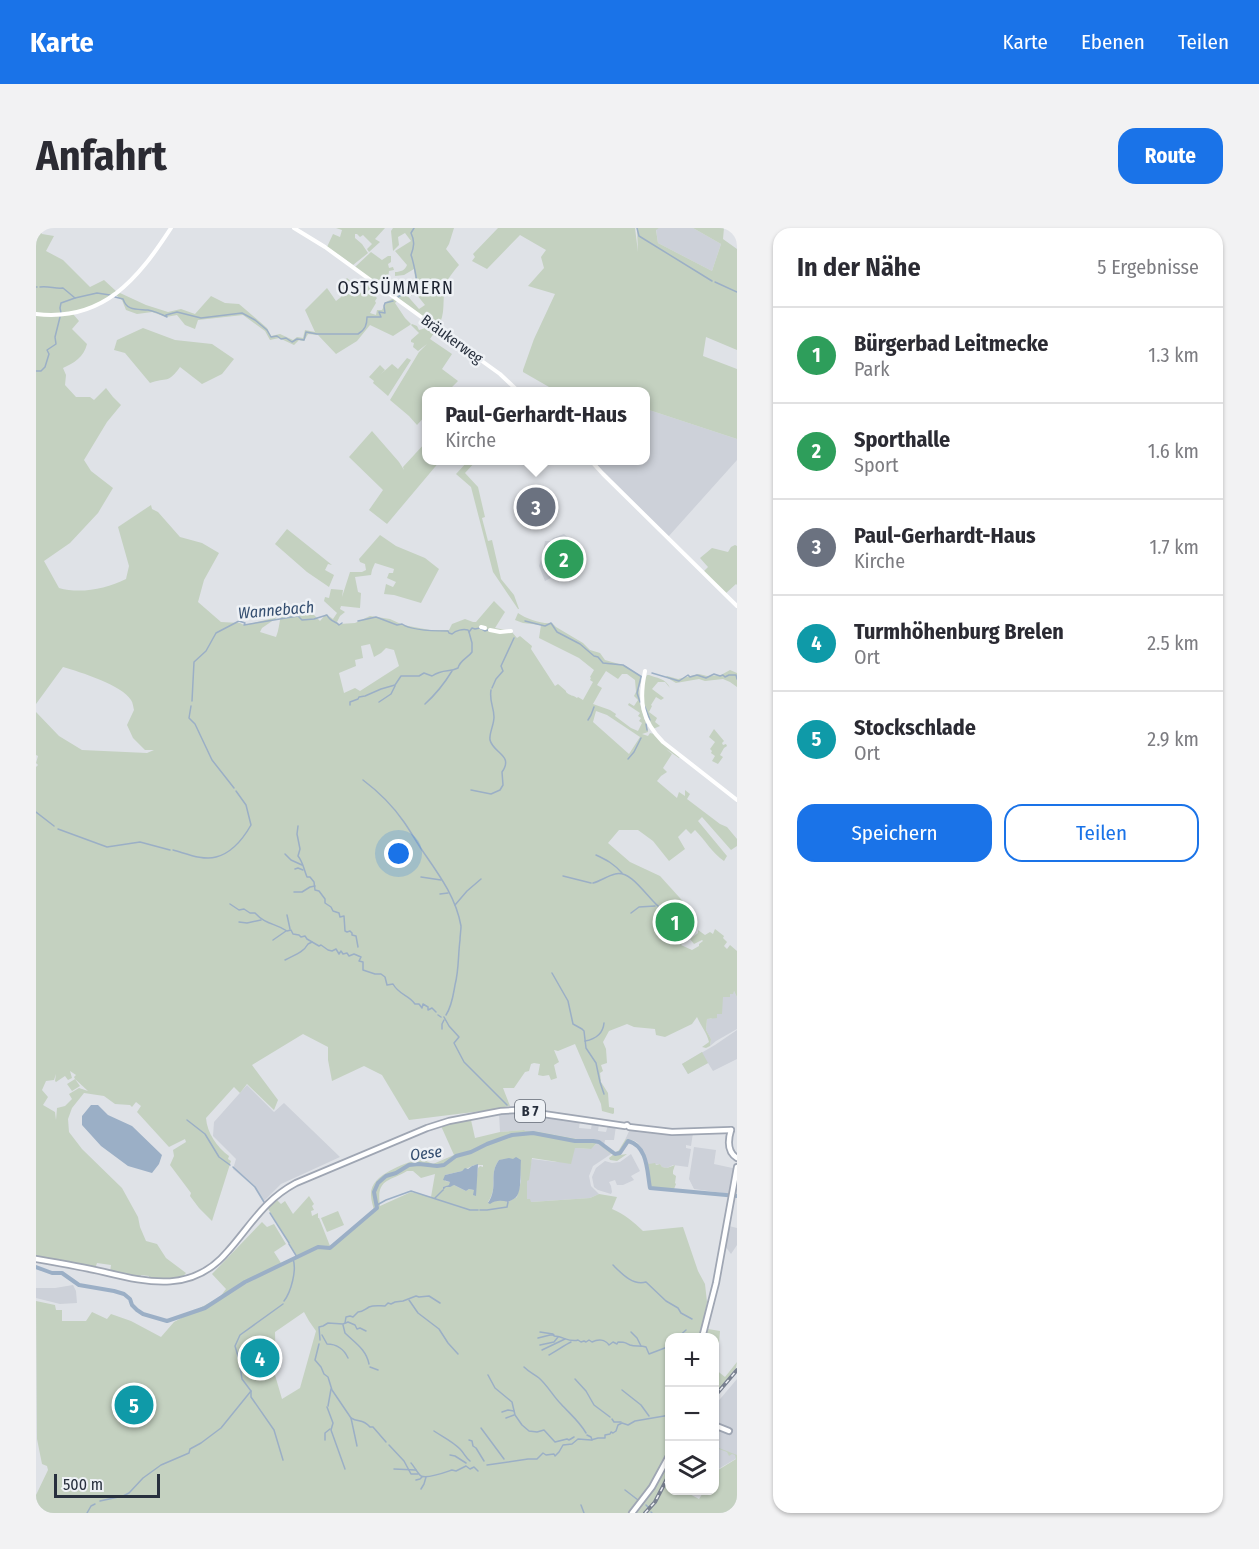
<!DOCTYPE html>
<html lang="de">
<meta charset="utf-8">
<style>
:root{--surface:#fff;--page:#f2f2f3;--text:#2b2b33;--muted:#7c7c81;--line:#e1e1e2;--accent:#1a73e8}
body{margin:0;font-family:"Fira Sans Condensed",sans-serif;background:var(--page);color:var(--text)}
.controls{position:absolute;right:18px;bottom:18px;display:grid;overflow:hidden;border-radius:12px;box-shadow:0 2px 4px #0004}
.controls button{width:54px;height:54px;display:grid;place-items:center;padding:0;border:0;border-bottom:2px solid var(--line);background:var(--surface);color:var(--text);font:30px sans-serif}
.scale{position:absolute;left:18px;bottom:15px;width:106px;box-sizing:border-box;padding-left:6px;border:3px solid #28303e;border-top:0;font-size:16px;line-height:21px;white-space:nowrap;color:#28303e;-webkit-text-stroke:4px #eef1f5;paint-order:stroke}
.you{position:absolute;left:363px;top:626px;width:21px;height:21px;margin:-15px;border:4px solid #fff;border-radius:50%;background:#1a73e8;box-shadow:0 0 0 9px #1a73e833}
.badge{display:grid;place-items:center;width:39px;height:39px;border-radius:50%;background:var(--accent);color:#fff;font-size:20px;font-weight:700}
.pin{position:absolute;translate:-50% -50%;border:3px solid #fff;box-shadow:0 2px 6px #0006}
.popup{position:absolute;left:386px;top:159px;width:228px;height:78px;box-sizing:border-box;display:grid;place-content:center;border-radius:12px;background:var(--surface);filter:drop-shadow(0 2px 4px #0005);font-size:20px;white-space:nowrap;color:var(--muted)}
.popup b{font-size:22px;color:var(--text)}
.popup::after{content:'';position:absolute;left:50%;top:100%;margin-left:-12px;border:12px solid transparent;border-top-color:var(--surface)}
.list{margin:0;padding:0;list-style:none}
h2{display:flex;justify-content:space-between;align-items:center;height:78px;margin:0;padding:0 24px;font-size:26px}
h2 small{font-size:20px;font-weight:400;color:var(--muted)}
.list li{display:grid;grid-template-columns:39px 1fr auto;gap:18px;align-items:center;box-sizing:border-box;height:96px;padding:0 24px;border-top:2px solid var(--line)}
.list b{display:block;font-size:22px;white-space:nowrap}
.list p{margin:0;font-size:20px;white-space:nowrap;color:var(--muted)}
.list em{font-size:20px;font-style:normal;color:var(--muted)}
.actions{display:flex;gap:12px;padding:18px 24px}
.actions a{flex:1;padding:14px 0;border:2px solid var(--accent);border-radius:18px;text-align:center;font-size:21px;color:var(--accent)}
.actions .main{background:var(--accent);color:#fff}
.icon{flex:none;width:33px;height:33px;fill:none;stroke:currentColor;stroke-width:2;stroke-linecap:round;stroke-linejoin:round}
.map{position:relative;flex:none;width:701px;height:1285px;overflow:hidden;border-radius:18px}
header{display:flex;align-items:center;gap:36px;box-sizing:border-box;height:84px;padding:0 30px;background:var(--accent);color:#fff}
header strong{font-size:28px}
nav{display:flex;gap:33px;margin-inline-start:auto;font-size:21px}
.intro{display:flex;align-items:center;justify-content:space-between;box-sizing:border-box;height:144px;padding:0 36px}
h1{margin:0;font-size:42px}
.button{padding:15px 27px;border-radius:18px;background:var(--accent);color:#fff;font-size:21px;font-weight:700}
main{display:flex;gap:36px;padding:0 36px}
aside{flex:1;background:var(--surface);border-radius:18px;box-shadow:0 2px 4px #0004}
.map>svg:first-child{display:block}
.built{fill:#cdd1d9}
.green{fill:#c4d1c0;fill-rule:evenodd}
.water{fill:#9bafc6}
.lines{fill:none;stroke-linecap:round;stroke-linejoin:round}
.stream{stroke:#9bafc6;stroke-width:1.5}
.river{stroke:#9bafc6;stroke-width:4}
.primary-casing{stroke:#9fa6b3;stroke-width:8}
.secondary{stroke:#fff;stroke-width:4}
.primary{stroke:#fff;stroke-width:4.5}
.rail-casing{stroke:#798190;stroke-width:4}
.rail{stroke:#eef1f5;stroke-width:1.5;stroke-dasharray:4.5;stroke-linecap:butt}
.labels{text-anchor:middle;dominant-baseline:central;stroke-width:5;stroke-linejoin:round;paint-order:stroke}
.shield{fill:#eef1f5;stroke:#636a75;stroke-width:1.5}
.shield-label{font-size:14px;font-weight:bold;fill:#28303e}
.street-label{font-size:15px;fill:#28303e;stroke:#eef1f5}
.water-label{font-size:16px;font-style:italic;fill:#344e70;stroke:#eef1f5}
.quarter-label{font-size:18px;letter-spacing:1.5px;fill:#1b212e;stroke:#eef1f5}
</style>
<header>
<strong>Karte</strong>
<nav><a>Karte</a><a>Ebenen</a><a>Teilen</a></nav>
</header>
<div class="intro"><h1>Anfahrt</h1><a class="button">Route</a></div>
<main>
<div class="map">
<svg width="701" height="1285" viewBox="0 0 701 1285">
<rect width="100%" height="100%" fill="#dfe2e7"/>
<!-- built -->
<g class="built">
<path d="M623,0h34l28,16 -9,27 -54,-28 -2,-14z"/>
<path d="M610,181l91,30v21l-69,77 -73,-74 -1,-3h52z"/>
<path d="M528,306l19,17 -8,7 -14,6 3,7 -19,10 -6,-15 4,-13 2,-12h6l2,-3z"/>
<path d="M698,763l3,6v32l-21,12 -6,5 1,-7 -5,-9 1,-11h4l6,-5 5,-17z"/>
<path d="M701,802v29l-24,12 -5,-8 -20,11 -6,-10 33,-19z"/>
<path d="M211,857l27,27 10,-9 56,54 -59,27 -18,18 -10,-16 -20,-17 3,-10 -23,-23 1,-14z"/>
<path d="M481,884l63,9 -1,7 12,1 1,-6 7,1 -1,7 8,1 2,-7 8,1 -2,14h-9l-1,5 -8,-5 -19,-1 -43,-8h-10v-1l-24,2 -1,-19z"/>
<path d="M596,900l61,5 -2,13 -5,-1v3l5,1 -3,18 -15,-2 -6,3 -5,-1 -2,-3 -11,1 -11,-22 -5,-3h-8l5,-11z"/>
<path d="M562,915l13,11 -18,12 -4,10 2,10 8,8 -9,4 -60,4 -3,-3v-19l5,-21 24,3 19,-14 15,1z"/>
<path d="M658,919l22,3 -2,14 23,5v26l-43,-6 -5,-10z"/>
<path d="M595,926l9,17 -9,5 3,4 -11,5h-6l-2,-5 -6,2 2,4 1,6 -1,2 -13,-4 -4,-3 -2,-10 4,-9 9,-7 7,2 8,-1z"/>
<path d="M693,998l8,2v17l-6,9 -6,-8z"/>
<path d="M37,1057l3,6 1,12 -17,1 -24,-6v-10h19z"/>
<path d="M701,1151v79l-22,13v-66z"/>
</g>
<!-- green -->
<g class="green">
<path d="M0,0h2l4,6 12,2 -8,15 17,9 27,27 14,-7 13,12 -6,5 -38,17 6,7 -7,8 15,15c-3,13 -13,19 -24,24l3,7 -1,10 11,12h14l4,3 12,-12 7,9 8,8 -14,17 -23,38 7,11 22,17 -15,25 -28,30 -26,18 15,27c21,6 47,1 67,-9l3,-13 -11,-39 33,-22 1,4 6,3 22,25 22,6 17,10 -15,27 -6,22 23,20 19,1 4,2 34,-8 -16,11 -2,4 16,5c3,-7 3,-14 5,-21l14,-9 16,5 9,9 6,-7 7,5 4,-6 -13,-12 1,-4 4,1 2,-9 12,1 -1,7 8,-25h12l4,-2 -1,-6 -5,-2 -1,-3 21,-24 16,11 29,12 14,11 -18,34 -27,-8 -10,-1 2,-10 7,3 3,-5 -9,-4 2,-5h4l1,-4 -19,-6 -3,7 -1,5 -16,2 3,15 3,1 -1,15 -19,-2 -1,3 5,3 -5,4 -3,6 2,2 16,-1 15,-7 20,3 13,6 27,5h19l3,-6 13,-5 8,3h3l18,-21 11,11 -10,16 16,3 6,7 3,-2 12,10 -1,3 24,37 3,-2 8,7v1c4,4 7,3 11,6l1,-1 5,3 10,-18 -3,-2 1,-2 -1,-1 4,-7 -15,-12 -40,-20 2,-13 -18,-2 -8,-3 3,-7c9,6 22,11 34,10l4,4 27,16 7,7 10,3 5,7 21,6 16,11 -3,11 1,16 8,26v2l-6,2 6,2 2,-3 4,1 26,23 -1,1 -13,-9 6,5 -9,14 4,4 -6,4 -4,5 20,17 2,-6 6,4v-6l5,4 -3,5 33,25 7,3 10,12v7l-6,4 -29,-33 -4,4 29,35 -3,5c-11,-7 -19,-21 -29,-31l-4,4 -5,-5 -8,8 7,12 -16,12 -16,-20 -15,-11h-19l-11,13 22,19 30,14 29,32 2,6 5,5 -3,5 3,3 -10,11 1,2 -6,5 11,5 7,-4v-2l4,-3 -1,-1 -8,4 -4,-5 8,-6v-3l7,5 5,-3 3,2 2,-5 9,7 -1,2 4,4 -3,4 3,3 3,-4 7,6v46l-3,-6 -1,3h-3v3h-7l-1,17h-5v4l-10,1 -1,11 5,9 -1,7 -4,2 -4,-1 7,-5c-2,-9 -8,-16 -12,-25l-5,7 -27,13 -9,-2 -1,-6 -21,-2 -7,-3 -18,7 -6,11 3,7 1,14 -6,2 2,6 -3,2 1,9 7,11 1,14 5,1v5l-1,1 -11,-3 -1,-7 -26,-60 -17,7 -4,-1 5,12 -5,3 3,13 -6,2 -2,-5 -6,1 -5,-1 2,-11 -6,-1 -3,1 -2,7 -4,1 -11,16h-11l7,18 -28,5 -73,9 -27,-45 -18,-9 -32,15 -4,-21v-13l-25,-13 -51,31 26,35 -4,10 -27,-26 -7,9 -6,-6 -28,31c1,15 11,29 23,38l-1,3 3,2 -19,60 -13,-13 -9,-12 1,-3 -21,-28 4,-9 -1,-6 13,-8 -1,-3 -16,8 -32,-35 4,-6 -5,-4 -4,5 -2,-2 -15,-1 -11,-8 -20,-3 -12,15 -4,11 1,13 13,17 40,39 16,29 2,10 6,14 11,3 9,14 20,15c-8,11 -25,7 -37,7v-4l-8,-1 -1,3 -30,-6 1,-7 -14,-2 -2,6 -59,-12v-490l2,-2 -2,-2 2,-7 -2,-1v-43l23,24 23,14 65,3 7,-3h-9l-12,-12 -6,-13 7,-15c-1,-4 -1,-7 -3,-10 -9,-15 -51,-28 -68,-33l-27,37zM334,416l4,13 7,-4 5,-5 8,2 5,16 -39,25 -5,-3 -11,5 -5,-20 17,-7 -1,-6 8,-2 -2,-12zM570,443l12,8 4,-5h5l8,6 1,12 -2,4 4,4 -4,6 -5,-3 -1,2 12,8 -2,3 3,2 -2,3 3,2 -4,8 -7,-3 -16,-12 1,-2 -6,-4 -17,-6 9,-16 -5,-3zM560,483l11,4 33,22 -11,17 -36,-32zM34,843l6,4 -2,2 1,2 -8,5 5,7 8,-5 -5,-7 13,12 -9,-3 -10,6 3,5 -7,7 -8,2 -1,12 -1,-8 -12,-7 5,-8 -6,-7 4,-9 8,-1 2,-6 -1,7 1,1 9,-6 3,4 4,-2z"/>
<path d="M300,0h49l-10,11 5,3 -11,10 -2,-3 5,-5 -9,-9 -3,2 -3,-3h-2v4l7,6 6,9 -15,12 -26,-18 6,-13 7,3 2,-7z"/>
<path d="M357,0h61l-5,16 -3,5 13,16c-5,6 -12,14 -14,22 -3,15 1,26 -7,40l-42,-30 8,-5 15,17 6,-4 -8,-10 3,-2 -1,-1 -9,4 -5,-5 11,-6 -2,-16 -10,6 -9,1v-4c6,0 10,-2 12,-7l-12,-14 16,-10 -6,-8 -7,4 1,8 -6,6 -2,-20z"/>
<path d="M462,0h137l3,24 -1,-24h22l-3,2 2,13 54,28 9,-27 -28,-16h31l-1,11 14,10v101l-31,-13 -3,19 34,13v70l-91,-30v-17l-90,-1 -33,-19v-2l11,-31 21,-45 -27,-8 16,-18 -3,-11 5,-7 -26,-15 -33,34 -15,-8 3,-4 -2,-3z"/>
<path d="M335,24l11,8 6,-4h3v6l-3,2 1,4 4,-1 1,3 -5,1 -1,7 -10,6 -23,-17z"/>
<path d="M311,50l6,5 -4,6 8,6 7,-5 5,-9 8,6 -7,6 1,2 2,-1 4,4 -2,3 1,2 -6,10 6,2 1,-5h5l4,-8 8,-4 3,3 -2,2 10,15 6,6 -1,1 -17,11 -23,-11 -13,16 -21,13 -18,-19 -10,-1 -4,7 -5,-1 -5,5 -15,-7 -9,2 -5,-9 -22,-16 -45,5 -3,9 -10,-4 -8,-10 -11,2 -14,-5 -15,2 -11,-4 -4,-10 -6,-5 4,-2 26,12 22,7 13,-3 14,5 16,-18 14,7 14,1 28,24 4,8 9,-2 13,6 4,-3 6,1 2,-8 10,2 -10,-22 22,-22 9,13 5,-4 3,-7 -4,-5z"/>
<path d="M376,96l5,2 2,4 7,-2 3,-3 7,5 -6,9 22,15 -10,15 16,12 -10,10 -22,1v23l-9,10 -8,-9 -19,-16 29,-48 8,-8 -9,7 -5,-4 1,-4 -3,-1v-2l8,-7 -8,-8z"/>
<path d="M107,100l32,12 37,4 22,15 -12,15 -20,10 -22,-17c-12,17 -13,10 -30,16l-25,-30 -11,-3 3,-10z"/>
<path d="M371,130l4,2 -23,36 -15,-13 1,-2 -5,-4 11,-12 5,5 -5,5 12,-11 6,5z"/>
<path d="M336,203l27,31 5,8 -1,-3 23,-25v18l14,1 -53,63 -18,-14 14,-20 -34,-33z"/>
<path d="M432,233h8l-11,12 13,14 7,30 -3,1 6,23 4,-1 9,39 13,16 5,14h-1l-25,-37 -22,-85 -15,-13z"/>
<path d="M251,301l45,36 -4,-1 -3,6 9,5 -5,12 -22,-15 -32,-28z"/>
<path d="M699,317l2,1v39l-1,-1 -11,10 -22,-22 5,-5 -8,-9 12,-10 16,4 3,-5z"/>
<path d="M694,442l7,3v14l-7,-5 -7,-3 -18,2 -6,-2 -23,4 -10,-6 1,-1 11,3 21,-5 8,2 14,-1z"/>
<path d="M611,447h2c7,3 17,3 21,13l-5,-6h-7l-6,7 12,9 -3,2 -5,-3 -5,8 1,1 -3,6 8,6 -2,4 5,4 -7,3c-9,-15 -14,-37 -6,-54z"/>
<path d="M678,501l10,12 -2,2 1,2 3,-1 1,2 -3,2 -4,7 3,2 -5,7 -6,-3 3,-5 -4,-3 1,-2 -2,-2 5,-7 -6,-5z"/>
<path d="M666,824l6,11 -20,11 -6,-10z"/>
<path d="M435,892l4,18 25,-6 24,-2 1,1h9l43,8 19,1 18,11 -3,3 -14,-11 -6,6 -16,-1 -4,16 -39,-6 -3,22 -2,1v18h3l1,3 59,-4 9,-4 18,3 -5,12c12,5 22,13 31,22l40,-4 15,44 7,13 2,18 -5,26 18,3 -2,25 -3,12 -1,-30h-44v152l12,1 3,3 -1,-3 15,8 5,-8 10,-1 1,-18 21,-13 -1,-4 -3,-1 -3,2 -2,-4 -8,-3v-1l18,7v51l-8,7h-693v-18l12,-25 -1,-4 -5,-2 -5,-25 -1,-138 19,4 1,5h6v11h24l6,-9 15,7 4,-5 20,7 30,16 13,-15 46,-25 6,-8 -14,-15 50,-52 5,5 7,-3 12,20 -12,8 7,11 16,-7 -30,-49 9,-8 5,5 4,-3 8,13 16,-18 5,8 -2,2 2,4 -3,1 1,5 6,-3v5h1l11,28 44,-36c-1,-4 -3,-10 -3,-15 -1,-21 33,-30 48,-37l14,6 21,-9 -13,-29zM477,931l7,9 1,13 -4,16 -9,5 -5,-2 -15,2c11,-16 0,-27 11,-42zM438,937h9v2l-3,-1 -2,2 -3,22 -1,2 1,-2 -6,-1 -3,2 -12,-6 -11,2 7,-2v-3l-5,-1v-6l17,-4zM371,943h6l8,7 14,-4 -4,23 -20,-5 -31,14c-4,-27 8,-24 27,-35zM268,1084l5,9 7,10 -16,57 -18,11 -7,-24 1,-3 -1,-40z"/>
<path d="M591,911c17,4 14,14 22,25l6,-1 1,2 4,-1 2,3 5,1 8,-3 -2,6v3l3,2 -1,7 1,1 -2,5 -23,-2c-4,-15 -3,-29 -13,-42l-2,1 -7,-3 -9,12 7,-1 -10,7 -7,-1 -1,-2 10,-8 6,-10z"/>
<path d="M302,983l6,14 -17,7 -6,-14z"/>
<path d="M701,1134l-1,6 -21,27v-26l10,8z"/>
</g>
<!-- water -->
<g class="water">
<path d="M55,877h7l10,10 24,11 30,29 -3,9 -7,9 -24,-7 -27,-20 -19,-21v-9z"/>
<path d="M480,929l5,3c-1,9 1,29 -4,36 -2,3 -6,4 -9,6 -6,-2 -13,-2 -18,2l-2,-1c11,-17 0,-28 11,-43l10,-2 4,1z"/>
<path d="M442,936l-2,32 -3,-1 1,-5 -5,-1 -3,2 -12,-6 -4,2h-4l-3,3v-3l6,-2 1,-3 -7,-2 2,-5 17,-4 3,-3 3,1 4,-3z"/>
</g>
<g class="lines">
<!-- stream -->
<g class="stream">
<path d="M601,0l2,8 73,45"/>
<path d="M679,54l22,10"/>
<path d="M0,59h1"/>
<path d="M4,59c10,-1 15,2 23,1l12,10 22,-5 13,2"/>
<path d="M79,69l8,2c4,12 13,10 25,11 6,1 13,4 19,7l-1,-2 11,-3 24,6 41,-5 13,7 12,10 4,7 6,-1 4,3 5,-1 6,4 5,-3 7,1 2,-8 11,2h41c7,-4 9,-9 9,-17h14l-2,-5 6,1 -1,-7 1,-3 8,-2"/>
<path d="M362,69l19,-12c0,-6 -4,-25 -6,-30 3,-8 4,-14 0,-22l3,-5"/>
<path d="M25,85l-1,-5 1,-5 14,-5"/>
<path d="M0,143h5l4,-4 4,-13 -2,-4 9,-6 -1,-7 5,-20"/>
<path d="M322,393l18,-4 21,8 5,-1c8,6 34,7 46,7l1,2 3,1c4,-4 11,-5 16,-4l1,2 3,-4 3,1 5,-1 5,3 3,-1"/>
<path d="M489,393l20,5 6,-3 6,9 23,12 14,12 4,1 5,6 20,2 19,12"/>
<path d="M616,445l27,8 9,-6 2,2 7,-2 9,3 8,-4 6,2 3,-1 2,2 4,-2h7l1,4"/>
<path d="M456,460l4,-9 7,-8 -2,-5 13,-28"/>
<path d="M156,473l2,-39 12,-11 10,-18 23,-12 6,2 -1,2 54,-9 4,4 12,-1 13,-4c3,7 9,6 12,10l3,-2"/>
<path d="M343,474l12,-8 4,-8"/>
<path d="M604,474l-3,-9 4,-16"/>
<path d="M389,476c10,-9 19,-20 27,-33"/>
<path d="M314,477v-3l8,-3 1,-2 6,-1 16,-7 14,-4 6,-9h18l5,-3 8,3c12,-8 17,-3 26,-8 2,-8 10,-10 14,-16v-9l-3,-11"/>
<path d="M155,478l-2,12 6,6 17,36 22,28"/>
<path d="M609,479l5,13"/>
<path d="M552,492l3,-5 3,-8"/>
<path d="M610,496l1,6"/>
<path d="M592,531l6,-7 7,-14"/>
<path d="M327,552c16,12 30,26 41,42 7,10 13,21 20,31 16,23 32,45 37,73 0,5 -1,9 -1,14 -2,15 -1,30 -5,45 -2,11 -3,21 -9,30"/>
<path d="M435,562l20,4 9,-4 3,-5 -1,-13c12,-17 -9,-19 -12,-32 -1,-7 4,-15 4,-23 0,-10 -5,-16 -3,-27"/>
<path d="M0,584l18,14"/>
<path d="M262,598l-1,8 3,15 -2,7c5,6 6,14 9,21h3l4,5 1,8 4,1 6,8v4l6,4 2,4 6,2 1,4 4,-1 1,15 2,1 3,-1 2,2v2l4,1 2,11"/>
<path d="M22,601l49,18 33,-5 30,8"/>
<path d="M137,622c12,3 30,11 43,7 16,-4 27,-18 35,-32l-5,-20 -10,-14"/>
<path d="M249,626l6,6 11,5"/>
<path d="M560,627c11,5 18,9 26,18"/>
<path d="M259,641l3,-1 5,2"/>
<path d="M527,648l28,7"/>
<path d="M385,649l20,3"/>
<path d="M557,655c8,-2 14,-7 22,-9 18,-5 34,28 48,36"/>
<path d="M258,664h8l8,-5 5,-1"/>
<path d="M404,666l8,-1"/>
<path d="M194,676l9,6 5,-1 6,4h5c11,12 20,10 32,18l4,-1 2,4 6,1 2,2 4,-1 2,3 12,7 2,-1 7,5 4,1 4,-2 3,5 2,-3 2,3 4,-1 2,3 5,-2 7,3 -2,4 4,1v8l12,4h6l4,3 2,8 6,-1c6,11 16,11 22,20h4l3,4 1,-4 5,3v3l4,-2 4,4"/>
<path d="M419,677l12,-14 14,-12"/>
<path d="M595,685l8,-6 16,-1"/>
<path d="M251,687l3,14"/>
<path d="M203,694l8,1 14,-3"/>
<path d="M237,712l13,-9"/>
<path d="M249,732c9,-5 18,-7 23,-16l4,-2"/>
<path d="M516,745l16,28 5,23 9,5 2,2 2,17 10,15 4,19 4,12"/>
<path d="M402,787l3,2"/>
<path d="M408,789l5,9 10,11 -5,6 10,19 43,43"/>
<path d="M406,801v-5l2,-4"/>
<path d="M549,813c11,-2 18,-7 19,-18"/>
<path d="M151,892l18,14 14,23 11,8"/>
<path d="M197,939l22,20 9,15"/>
<path d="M399,970l8,-8"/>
<path d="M341,977l9,-5 25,-9 59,19h8"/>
<path d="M444,982h7l20,-3 1,-5"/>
<path d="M234,985l19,30"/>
<path d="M253,1016l8,13"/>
<path d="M577,1037c9,9 20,21 33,17l20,19 12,7 3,5 11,6"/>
<path d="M373,1072l9,13 21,16 9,14 10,11"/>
<path d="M248,1073c7,-9 13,-31 9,-42"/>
<path d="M309,1095l1,-6 4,-1 3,1 5,-5c5,0 6,-2 11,-5 5,-2 10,-1 16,-1l3,-3 3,1 4,-2 8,-1 13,-5 3,1 10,-1 11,7"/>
<path d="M307,1097l2,8c10,10 21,16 24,31"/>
<path d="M504,1104l13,2 1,2c8,0 16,7 24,4l3,2 3,-1 2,1 3,-2 3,2c6,-3 13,-3 17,3l4,-3 4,2 1,-2c8,0 5,0 12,3 5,2 11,0 16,2l3,7 21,-8"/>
<path d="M595,1104l6,6 4,8"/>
<path d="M286,1107l5,9c9,0 17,5 21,14"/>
<path d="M502,1110l12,-3h4"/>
<path d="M641,1110l9,-8"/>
<path d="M284,1112l-1,-13 4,-1 5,-3 15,1 5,-2 7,3 2,4 3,-1 6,3"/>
<path d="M283,1116l-4,16 6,7 3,7 4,3 4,13 19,28 6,28"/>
<path d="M504,1117l14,-3 4,-5"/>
<path d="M506,1122l23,-11"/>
<path d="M513,1127c4,-2 19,-12 22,-13"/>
<path d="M204,1135l-5,-17 5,-11 43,-31"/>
<path d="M204,1138l2,13 9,12v6l23,33 9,30"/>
<path d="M334,1139l8,3"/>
<path d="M488,1139c5,5 10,7 15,11 9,8 14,18 22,26 9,10 18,17 25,29"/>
<path d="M452,1147l7,13 17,14 3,13 7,10 7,6 8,1 7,-2 11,12 12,-3 2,1 5,-3"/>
<path d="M539,1151l11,12 8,14 16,12"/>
<path d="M586,1162l19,15 8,11"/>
<path d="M292,1178l3,-17"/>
<path d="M291,1179l6,16 -2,7 14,39"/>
<path d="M466,1184l6,-2 6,1"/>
<path d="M315,1190c8,5 11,0 19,9h3l13,15"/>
<path d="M470,1190l8,-3"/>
<path d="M576,1191l2,3h7"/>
<path d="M445,1200l23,31"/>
<path d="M398,1203c9,6 18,10 26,18 4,4 5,8 10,12"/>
<path d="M551,1207l4,2 1,3"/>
<path d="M289,1212v-7l5,-4"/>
<path d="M433,1212l3,1 1,5 3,2 8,13"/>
<path d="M353,1217l15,16 7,13h7"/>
<path d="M414,1227l5,1 11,7"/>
<path d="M375,1235c3,3 7,11 10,13 7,3 25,-4 31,-6l4,1 10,-5 4,3 4,-2 4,4"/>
<path d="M451,1237l41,-6h9l6,-6 3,2 8,-1 1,2 4,-4 4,-7 9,-1 6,-5 13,1 7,-2h7v-3l5,-1 1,-2 2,1 3,-2 2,-6 4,-2 6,2 7,-4 35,-6"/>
<path d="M358,1241l22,1"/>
<path d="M380,1252l4,-1 2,-2"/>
<path d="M385,1261l3,-5 2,-7"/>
<path d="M589,1262l13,10"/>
<path d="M64,1273l23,-5 6,-3 14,-15 18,-13 28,-12 1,-4 11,-6 20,-15 30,-37"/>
<path d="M545,1277l3,8"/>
<path d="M610,1277l3,3"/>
<path d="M615,1284l1,1"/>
<path d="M51,1285l4,-7 4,-2"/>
</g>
<!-- river -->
<path class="river" d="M0,1039l16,6h10l17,12 35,6 10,3 6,5 2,6 5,5 6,4 24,7 38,-13 40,-26 73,-35 12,1 47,-40 -3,-16 4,-9 8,-7 10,-3 13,-8 10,-1 18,2 7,-1 12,-9 15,-4 16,-8 25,-9 21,-2 42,8h18l6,1 16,12 5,-1 8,-12c20,5 19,31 22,47l87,8"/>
<!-- primary casing -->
<g class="primary-casing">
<g id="primary">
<path d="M695,902c-3,10 -4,22 6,28"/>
<path d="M0,1031c23,4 46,8 68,13 46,11 89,21 124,-21 23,-26 36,-51 68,-68l131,-55 22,-7 52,-10 15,-1 109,16 2,-1 2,2 43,5 59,-2"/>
<path d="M666,1110l14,-55 21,-116"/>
<path d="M678,1197l15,6"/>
<path d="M596,1285l20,-26 18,-33"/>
</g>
</g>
<!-- secondary -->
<g class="secondary">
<path d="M258,0l31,19 150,109 25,18 19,18"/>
<path d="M0,86c67,8 102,-35 135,-86"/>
<path d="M556,234l11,12 134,132"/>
<path d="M445,399l4,1"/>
<path d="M454,402l10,2 11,-1"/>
<path d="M609,443c-6,30 -4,49 18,71l74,58"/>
</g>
<!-- primary -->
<use href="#primary" class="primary"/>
<!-- rail casing -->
<g class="rail-casing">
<g id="rail">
<path d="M678,1169l23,-27"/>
<path d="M609,1285l10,-11 15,-29"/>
</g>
</g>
<!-- rail -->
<use href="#rail" class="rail"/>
</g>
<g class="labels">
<!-- shield labels -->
<rect class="shield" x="479" y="872" width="30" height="22" rx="4.5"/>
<g class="shield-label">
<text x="494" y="883">B 7</text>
</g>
<!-- street labels -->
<g class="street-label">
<text transform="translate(416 111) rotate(36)">Bräukerweg</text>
</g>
<!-- water labels -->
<g class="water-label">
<text transform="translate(240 382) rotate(-5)">Wannebach</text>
<text transform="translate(390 925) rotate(-7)">Oese</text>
</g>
<!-- quarter labels -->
<g class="quarter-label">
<text x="360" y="60">OSTSÜMMERN</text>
</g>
</g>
</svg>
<div class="controls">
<button>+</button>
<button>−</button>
<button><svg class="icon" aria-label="layers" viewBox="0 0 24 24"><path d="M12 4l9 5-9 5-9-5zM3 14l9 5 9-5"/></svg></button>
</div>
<div class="scale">500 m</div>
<div class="you"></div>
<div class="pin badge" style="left:639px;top:694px;background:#2e9e5b">1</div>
<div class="pin badge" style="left:528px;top:331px;background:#2e9e5b">2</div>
<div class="pin badge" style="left:500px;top:279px;background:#6b7280">3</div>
<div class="popup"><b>Paul-Gerhardt-Haus</b>Kirche</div>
<div class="pin badge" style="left:224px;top:1130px;background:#0f9aa8">4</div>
<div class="pin badge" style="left:98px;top:1177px;background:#0f9aa8">5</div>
</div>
<aside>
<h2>In der Nähe<small>5 Ergebnisse</small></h2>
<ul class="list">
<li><span class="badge" style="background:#2e9e5b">1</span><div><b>Bürgerbad Leitmecke</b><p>Park</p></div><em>1.3 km</em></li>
<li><span class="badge" style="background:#2e9e5b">2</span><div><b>Sporthalle</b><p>Sport</p></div><em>1.6 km</em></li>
<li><span class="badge" style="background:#6b7280">3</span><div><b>Paul-Gerhardt-Haus</b><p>Kirche</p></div><em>1.7 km</em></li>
<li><span class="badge" style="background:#0f9aa8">4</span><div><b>Turmhöhenburg Brelen</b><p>Ort</p></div><em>2.5 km</em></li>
<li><span class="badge" style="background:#0f9aa8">5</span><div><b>Stockschlade</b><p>Ort</p></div><em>2.9 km</em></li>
</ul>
<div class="actions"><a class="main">Speichern</a><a>Teilen</a></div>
</aside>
</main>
